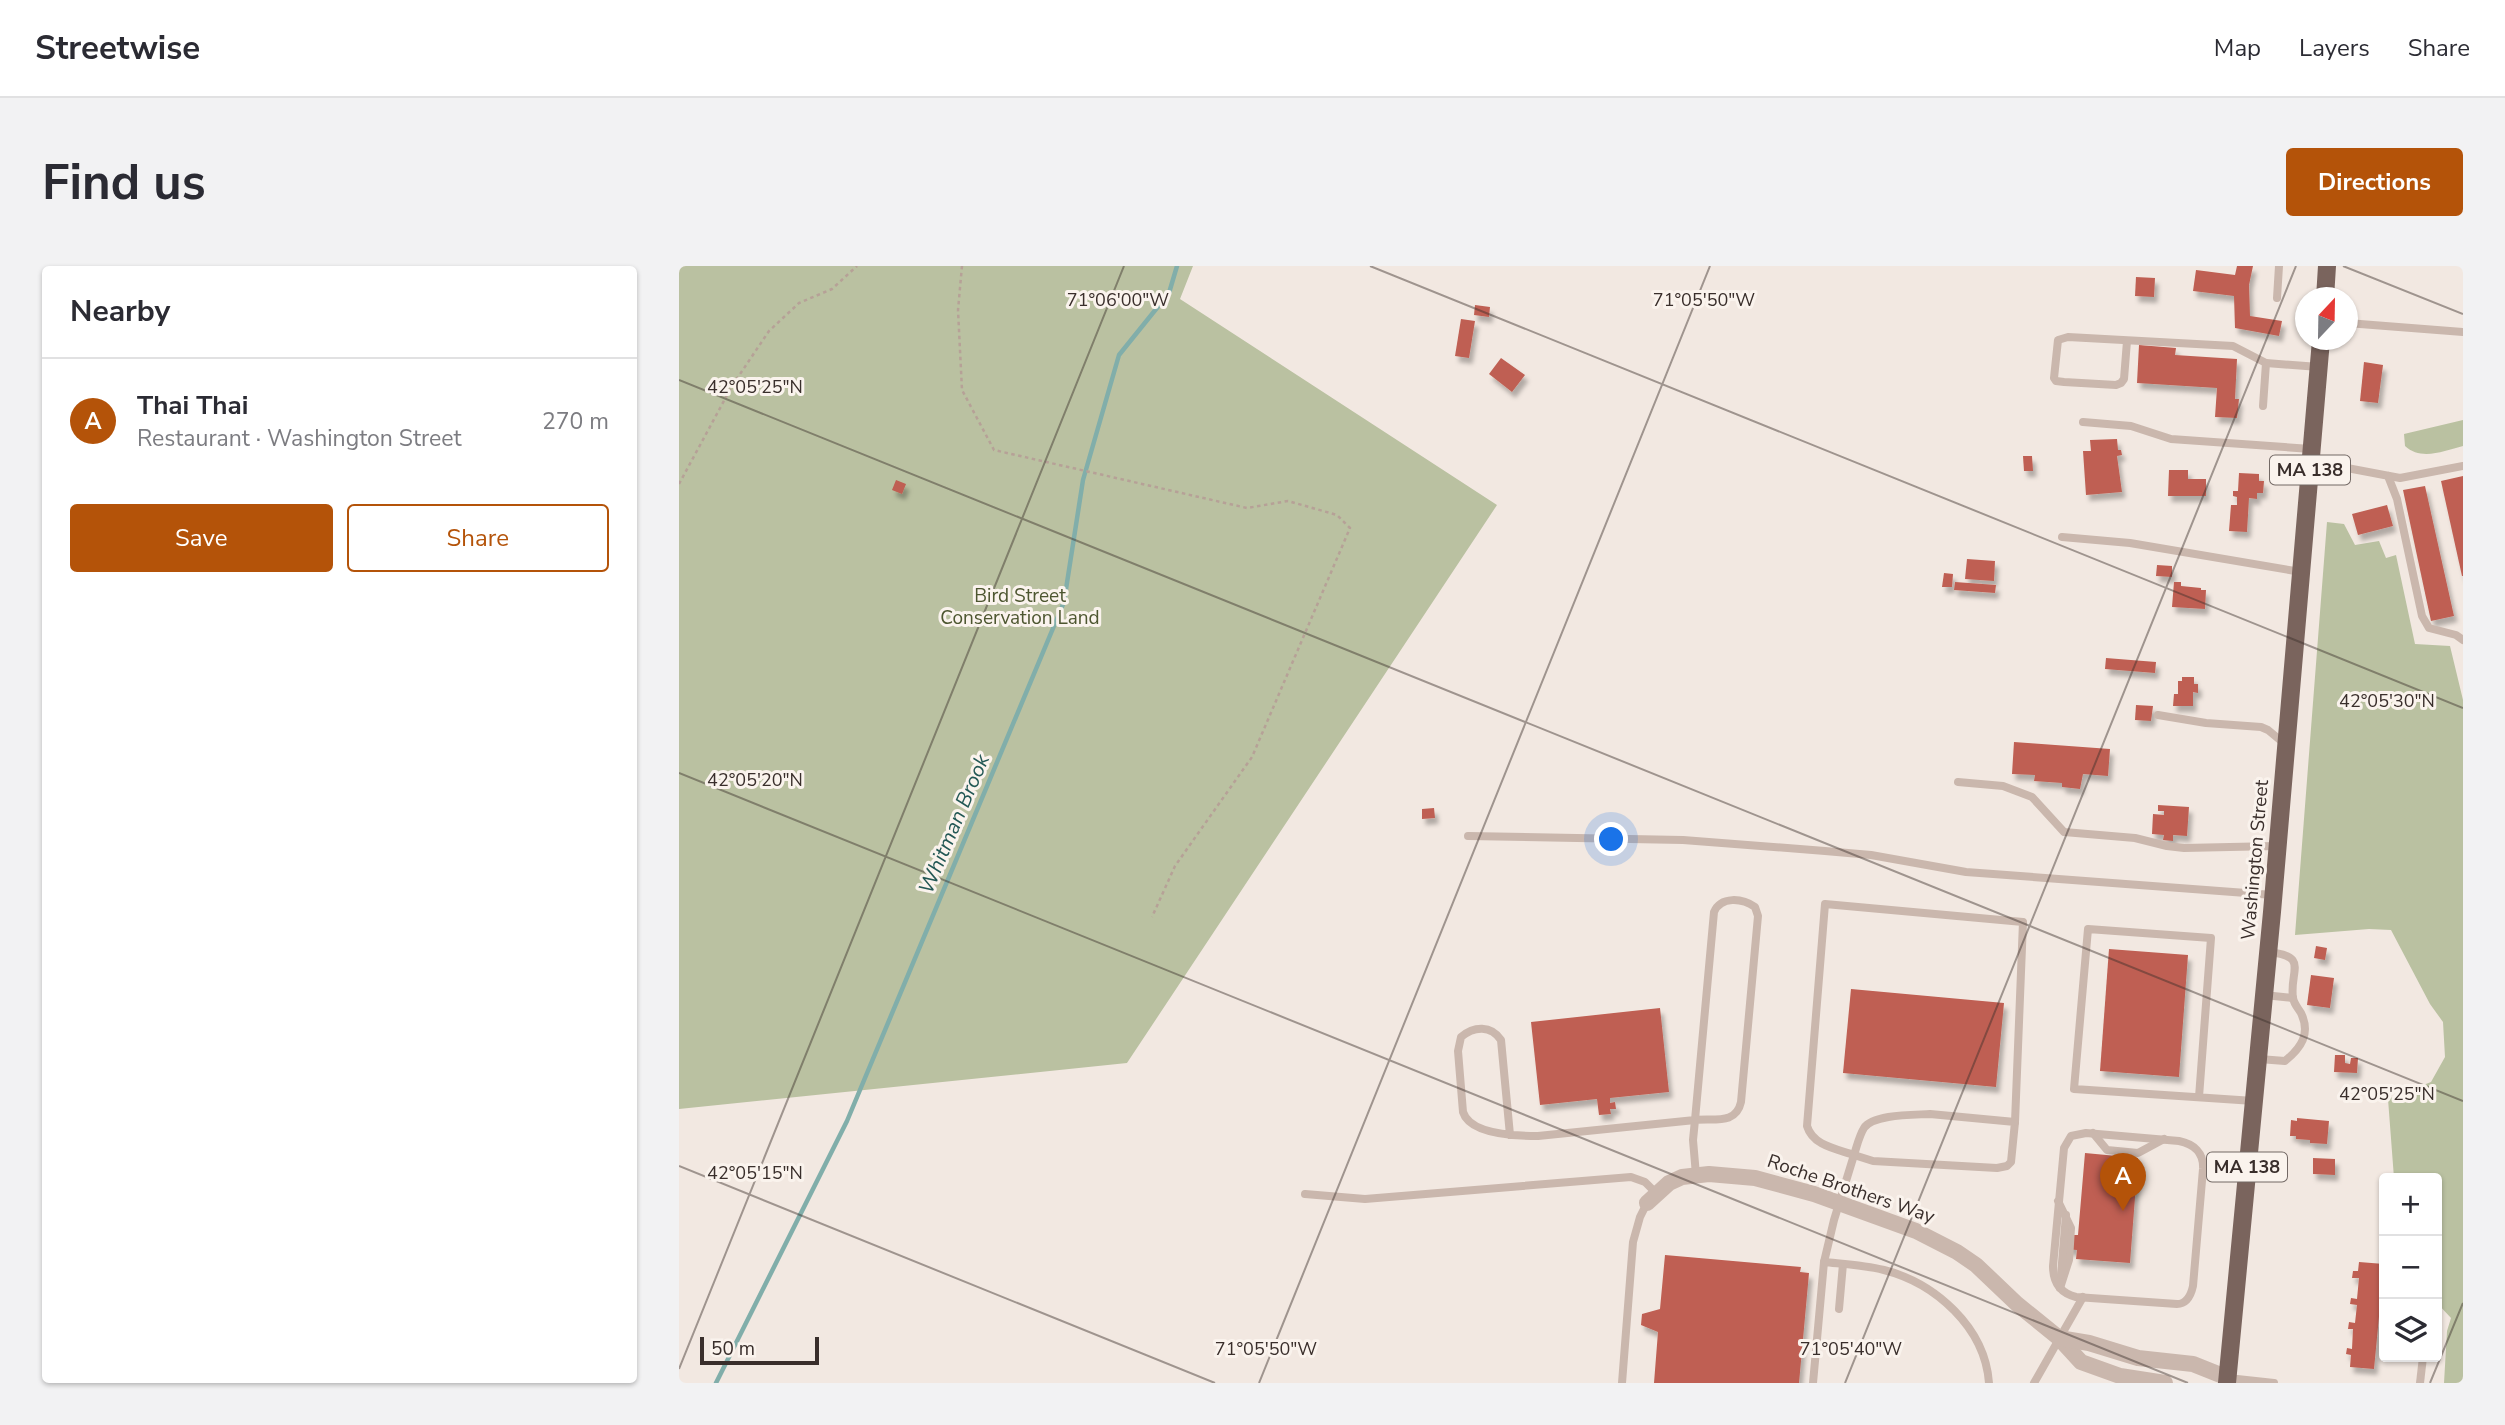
<!DOCTYPE html>
<meta charset="utf-8">
<style>
:root{--surface:#fff;--page:#f2f2f3;--text:#2b2b33;--muted:#7c7c81;--line:#e1e1e2;--accent:#b45309}
body{margin:0;font-family:"Nunito Sans",sans-serif;background:var(--page);color:var(--text)}
.controls{position:absolute;right:21px;bottom:21px;display:grid;overflow:hidden;border-radius:7px;box-shadow:0 2px 5px #0004}
.controls button{width:63px;height:63px;display:grid;place-items:center;padding:0;border:0;border-bottom:2px solid var(--line);background:var(--surface);color:var(--text);font:35px sans-serif}
.compass{position:absolute;left:1616px;top:21px;width:63px;height:63px;border-radius:50%;background:var(--surface);box-shadow:0 2px 5px #0004;rotate:22deg}
.scale{position:absolute;left:21px;bottom:18px;width:119px;box-sizing:border-box;padding-left:7px;border:4px solid #392e2b;border-top:0;font-size:19px;line-height:24px;white-space:nowrap;color:#392e2b;-webkit-text-stroke:5px #faf3ed;paint-order:stroke}
.you{position:absolute;left:933px;top:574px;width:24px;height:24px;margin:-18px;border:5px solid #fff;border-radius:50%;background:#1a73e8;box-shadow:0 0 0 10px #1a73e833}
.badge{display:grid;place-items:center;width:46px;height:46px;border-radius:50%;background:var(--accent);color:#fff;font-size:23px;font-weight:700}
.pin{position:absolute;translate:-50% -58px;filter:drop-shadow(0 2px 4px #0008)}
.pin::after{content:'';position:absolute;top:37px;width:24px;height:21px;background:inherit;clip-path:polygon(0 0,100% 0,50% 100%)}
.list{margin:0;padding:0;list-style:none}
h2{display:flex;justify-content:space-between;align-items:center;height:91px;margin:0;padding:0 28px;font-size:30px}
h2 small{font-size:23px;font-weight:400;color:var(--muted)}
.list li{display:grid;grid-template-columns:46px 1fr auto;gap:21px;align-items:center;box-sizing:border-box;height:126px;padding:0 28px;border-top:2px solid var(--line)}
.list b{display:block;font-size:26px;white-space:nowrap}
.list p{margin:0;font-size:23px;white-space:nowrap;color:var(--muted)}
.list em{font-size:23px;font-style:normal;color:var(--muted)}
.actions{display:flex;gap:14px;padding:21px 28px}
.actions a{flex:1;padding:16px 0;border:2px solid var(--accent);border-radius:7px;text-align:center;font-size:24px;color:var(--accent)}
.actions .main{background:var(--accent);color:#fff}
.icon{flex:none;width:38px;height:38px;fill:none;stroke:currentColor;stroke-width:2;stroke-linecap:round;stroke-linejoin:round}
.map{position:relative;flex:none;width:1784px;height:1117px;overflow:hidden;border-radius:7px}
header{display:flex;align-items:center;gap:42px;box-sizing:border-box;height:98px;padding:0 35px;background:var(--surface);border-bottom:2px solid var(--line)}
header strong{font-size:33px}
nav{display:flex;gap:38px;margin-inline-start:auto;font-size:24px}
.intro{display:flex;align-items:center;justify-content:space-between;box-sizing:border-box;height:168px;padding:0 42px}
h1{margin:0;font-size:49px}
.button{padding:18px 32px;border-radius:7px;background:var(--accent);color:#fff;font-size:24px;font-weight:700}
main{display:flex;gap:42px;padding:0 42px}
aside{flex:1;background:var(--surface);border-radius:7px;box-shadow:0 2px 5px #0004}
.map>svg:first-child{display:block}
.green{fill:#bac1a1}
.lines{fill:none;stroke-linecap:round;stroke-linejoin:round}
.stream{stroke:#81aeaa;stroke-width:4.5}
.building{fill:#bf5f52;filter:url(#shadow)}
.path{stroke:#b6a197;stroke-width:2.5;stroke-dasharray:3.5 3.5;stroke-linecap:butt}
.lane{stroke:#cab7ad;stroke-width:8}
.street{stroke:#cab7ad;stroke-width:16}
.primary{stroke:#7a645d;stroke-width:18}
.ticks{fill:none;stroke:#392e2b;stroke-width:2;stroke-opacity:0.45}
.labels{text-anchor:middle;dominant-baseline:central;stroke-width:6;stroke-linejoin:round;paint-order:stroke}
.shield{fill:#faf3ed;stroke:#736965;stroke-width:2}
.shield-label{font-size:18px;font-weight:bold;fill:#392e2b}
.park-label{font-size:19px;fill:#4d5630;stroke:#faf3ed}
.street-label{font-size:19px;fill:#392e2b;stroke:#faf3ed}
.water-label{font-size:21px;font-style:italic;fill:#235855;stroke:#faf3ed}
.ticks-label{font-size:18px;text-anchor:middle;fill:#392e2b;stroke:#faf3ed;stroke-width:6;stroke-linejoin:round;paint-order:stroke}
</style>
<header>
<strong>Streetwise</strong>
<nav><a>Map</a><a>Layers</a><a>Share</a></nav>
</header>
<div class="intro"><h1>Find us</h1><a class="button">Directions</a></div>
<main>
<aside>
<h2>Nearby<small></small></h2>
<ul class="list">
<li><span class="badge">A</span><div><b>Thai Thai</b><p>Restaurant · Washington Street</p></div><em>270 m</em></li>
</ul>
<div class="actions"><a class="main">Save</a><a>Share</a></div>
</aside>
<div class="map">
<svg width="1784" height="1117" viewBox="0 0 1784 1117">
<defs>
<filter id="shadow"><feDropShadow dx="3.5" dy="6" stdDeviation="2" flood-color="#0004"/></filter>
</defs>
<rect width="100%" height="100%" fill="#f2e8e1"/>
<!-- green -->
<g class="green">
<path d="M0,0h514l-13,33 317,206 -370,558 -448,46z"/>
<path d="M1784,154v26c-19,5 -42,15 -58,0l-1,-12z"/>
<path d="M1648,256l17,2 11,21 24,-4 7,17 10,-3 19,89 35,2 13,54v683h-19l3,-52 4,-13 -14,-15v-125h-43l-6,-79 43,-17 14,-25 -2,-35 -13,-18 -39,-74 -22,-1 -74,6z"/>
</g>
<g class="lines">
<!-- stream -->
<path class="stream" d="M37,1117l131,-262 217,-519 19,-122 36,-125 50,-62 8,-27"/>
</g>
<!-- building -->
<g class="building">
<path d="M1558,0h16l-4,19 1,31 32,5 -3,15 -44,-8 -1,-32 -41,-5 3,-21 39,5z"/>
<path d="M1457,11l19,1 -1,19 -19,-1z"/>
<path d="M796,39l15,2 -1,10 -15,-2z"/>
<path d="M782,53l14,2 -6,37 -14,-2z"/>
<path d="M1460,79l37,3 -1,7 62,4 -2,40h4l-2,19 -22,-1 2,-29 -80,-5z"/>
<path d="M822,92l24,17 -13,17 -23,-18z"/>
<path d="M1685,96l19,3 -5,38 -18,-2z"/>
<path d="M1438,173l1,11h3l1,5 -5,1 5,36 -36,3 -3,-44h8l-1,-11z"/>
<path d="M1344,190h9l1,15h-9z"/>
<path d="M1490,204h19v9h18v17h-38z"/>
<path d="M1560,207l20,1v7h5l-1,12h-6v6l-8,-1 -2,34 -18,-1 2,-26h6v-8l-4,-1v-5h5z"/>
<path d="M1784,210v100h-1l-21,-95z"/>
<path d="M217,214l10,4 -4,10 -10,-4z"/>
<path d="M1746,220l29,130 -23,5 -28,-131z"/>
<path d="M1708,239l6,21 -35,9 -6,-21z"/>
<path d="M1288,293l28,2 -1,20 -29,-2z"/>
<path d="M1478,299l15,1v11l-16,-1z"/>
<path d="M1265,307l9,1 -1,13h-10z"/>
<path d="M1276,316l41,3 -1,8 -41,-3z"/>
<path d="M1495,316h7v4l20,2v2h5l-1,19 -33,-2z"/>
<path d="M1427,392l50,4 -1,11 -50,-4z"/>
<path d="M1503,411h12v7h4v9l-5,-1v14h-20l1,-12h4v-13h4z"/>
<path d="M1457,439l17,1 -2,15 -16,-1z"/>
<path d="M1335,476l96,7 -2,27 -25,-2 -3,15 -18,-2v-4l-28,-2 1,-6 -23,-1z"/>
<path d="M1479,539l31,2 -2,29 -14,-1v6l-10,-1 1,-5 -12,-1 1,-20 11,1v-4h-6z"/>
<path d="M755,542l1,10 -13,1v-10z"/>
<path d="M1637,680l11,2 -2,12 -11,-2z"/>
<path d="M1430,683l79,6 -9,122 -79,-6z"/>
<path d="M1632,709l23,3 -4,30 -23,-3z"/>
<path d="M1172,723l153,14 -8,84 -153,-14z"/>
<path d="M981,742l9,84 -59,6v5l5,-1 1,7h-6l1,5 -12,1 -2,-16 -57,6 -9,-83z"/>
<path d="M1656,789h10v8l5,1 1,-6h7l-1,15 -23,-1z"/>
<path d="M1618,852l32,3 -2,23 -17,-1v-3l-14,-1v-3h-6l1,-16 6,1z"/>
<path d="M1406,887l53,5 -8,105 -54,-4 1,-9 -12,-1 1,-14h12z"/>
<path d="M1634,892l22,1v16l-22,-1z"/>
<path d="M986,989l136,12 -1,5 9,1 -10,110h-145l4,-51 -17,-7 1,-11 18,-5z"/>
<path d="M1680,996l25,2 -10,105 -24,-2 1,-12 -5,-1 1,-6 5,1 1,-20h-5l1,-7 6,1 2,-18 -7,-1 1,-6 6,1 2,-21h-7l1,-7h5z"/>
</g>
<g class="lines">
<!-- path -->
<g class="path">
<path d="M283,0l-4,44 4,80 32,60 253,58 41,-7 49,14 13,13 -98,229 -77,109 -23,51"/>
<path d="M0,218l53,-98 37,-55 30,-28 33,-14 25,-23"/>
</g>
<!-- lane -->
<g class="lane">
<path d="M1598,32l2,-32"/>
<path d="M1668,57l116,9"/>
<path d="M1448,75l-3,38 -3,4 -5,2 -52,-3 -8,-1 -2,-3 4,-38 10,-3 165,9 33,17 53,4"/>
<path d="M1584,140l3,-43"/>
<path d="M1404,156l48,4 40,13 140,10"/>
<path d="M1631,195l90,17 63,-12"/>
<path d="M1709,210l9,23 25,117 7,12 27,7 7,5"/>
<path d="M1383,271l68,6 171,29"/>
<path d="M1479,449l48,8 55,4 7,3 18,15"/>
<path d="M1279,516l45,4 29,11 32,35 71,6 32,8 17,2 92,-2"/>
<path d="M789,570l215,4 142,11 46,4 95,17 307,23"/>
<path d="M1585,729l29,3"/>
<path d="M1580,793l26,2c16,-13 26,-27 16,-48 -3,-5 -7,-9 -8,-15 -4,-27 17,-42 -25,-46"/>
<path d="M1520,831l12,-159 -123,-9 -14,160 180,12"/>
<path d="M1251,848l85,8 -4,40 -4,4 -10,2 -124,-7 -19,-6c3,-9 5,-19 10,-27 9,-14 50,-13 66,-14z"/>
<path d="M1407,867l93,8c15,3 25,12 24,28l-10,117c-2,9 -6,18 -16,18l-101,-7c-16,-4 -23,-15 -23,-31l11,-118 7,-12z"/>
<path d="M1414,867l14,17 31,3 26,-14"/>
<path d="M831,869l-9,-95c-10,-15 -27,-14 -40,-3l-3,14 5,61c7,23 54,24 75,24l157,-16 19,-208c7,-16 28,-14 41,-5l3,9 -17,186c-5,23 -27,16 -46,18l-2,20 3,35"/>
<path d="M626,928l60,5 266,-22 14,5 11,11"/>
<path d="M1379,935l13,27 -2,32 -9,28"/>
<path d="M1145,996l10,-42 20,-65c-17,-6 -41,-9 -47,-29l18,-222 198,18 -8,200"/>
<path d="M1382,1009l5,-60"/>
<path d="M1160,1043l4,-45"/>
<path d="M1549,1112l46,5"/>
<path d="M943,1117l11,-141 7,-25 7,-14"/>
<path d="M1134,1117l11,-121c19,2 40,3 60,8 51,13 101,57 105,113"/>
<path d="M1355,1117l49,-86"/>
<path d="M1741,1117l3,-26"/>
</g>
<!-- street -->
<g class="street">
<path d="M968,937l22,-20 13,-6 27,-3 46,4 59,16 102,37 41,21 19,13 41,39 42,34 22,24 39,14 45,7"/>
<path d="M1380,1072l30,5 49,15 55,6 35,14"/>
</g>
<!-- primary -->
<g class="primary">
<path d="M1646,32l2,-32"/>
<path d="M1548,1117l45,-471 49,-572"/>
</g>
</g>
<!-- ticks -->
<path class="ticks" d="M691,0l1093,442M1664,0l120,48M0,114l1784,721M0,507l1509,610M0,900l536,217M0,1103l445,-1103M580,1117l451,-1117M1166,1117l451,-1117M1751,1117l33,-80"/>
<g class="labels">
<!-- shield labels -->
<g class="shield">
<rect x="1591" y="189.5" width="80" height="29" rx="5"/>
<rect x="1528" y="886.5" width="80" height="29" rx="5"/>
</g>
<g class="shield-label">
<text x="1631" y="204">MA 138</text>
<text x="1568" y="901">MA 138</text>
</g>
<!-- park labels -->
<g class="park-label">
<text x="341" y="330">Bird Street<tspan x="341" dy="22">Conservation Land</tspan></text>
</g>
<!-- street labels -->
<g class="street-label">
<text transform="translate(1576 594) rotate(-85)">Washington Street</text>
<text transform="translate(1172 923) rotate(19)">Roche Brothers Way</text>
</g>
<!-- water labels -->
<g class="water-label">
<text transform="translate(275 558) rotate(-67)">Whitman Brook</text>
</g>
</g>
<g class="ticks-label">
<text x="439" y="40">71°06'00"W</text>
<text x="1025" y="40">71°05'50"W</text>
<text x="76" y="127">42°05'25"N</text>
<text x="1708" y="441">42°05'30"N</text>
<text x="76" y="520">42°05'20"N</text>
<text x="1708" y="834">42°05'25"N</text>
<text x="76" y="913">42°05'15"N</text>
<text x="587" y="1089">71°05'50"W</text>
<text x="1172" y="1089">71°05'40"W</text>
</g>
</svg>
<div class="controls">
<button>+</button>
<button>−</button>
<button><svg class="icon" aria-label="layers" viewBox="0 0 24 24"><path d="M12 4l9 5-9 5-9-5zM3 14l9 5 9-5"/></svg></button>
</div>
<svg class="compass" viewBox="-18 -18 36 36"><path d="M0-13l5 13h-10z" fill="#e53935"/><path d="M0 13l5-13h-10z" fill="#7c7c81"/></svg>
<div class="scale">50 m</div>
<div class="you"></div>
<div class="pin badge" style="left:1444px;top:945px">A</div>
</div>
</main>
